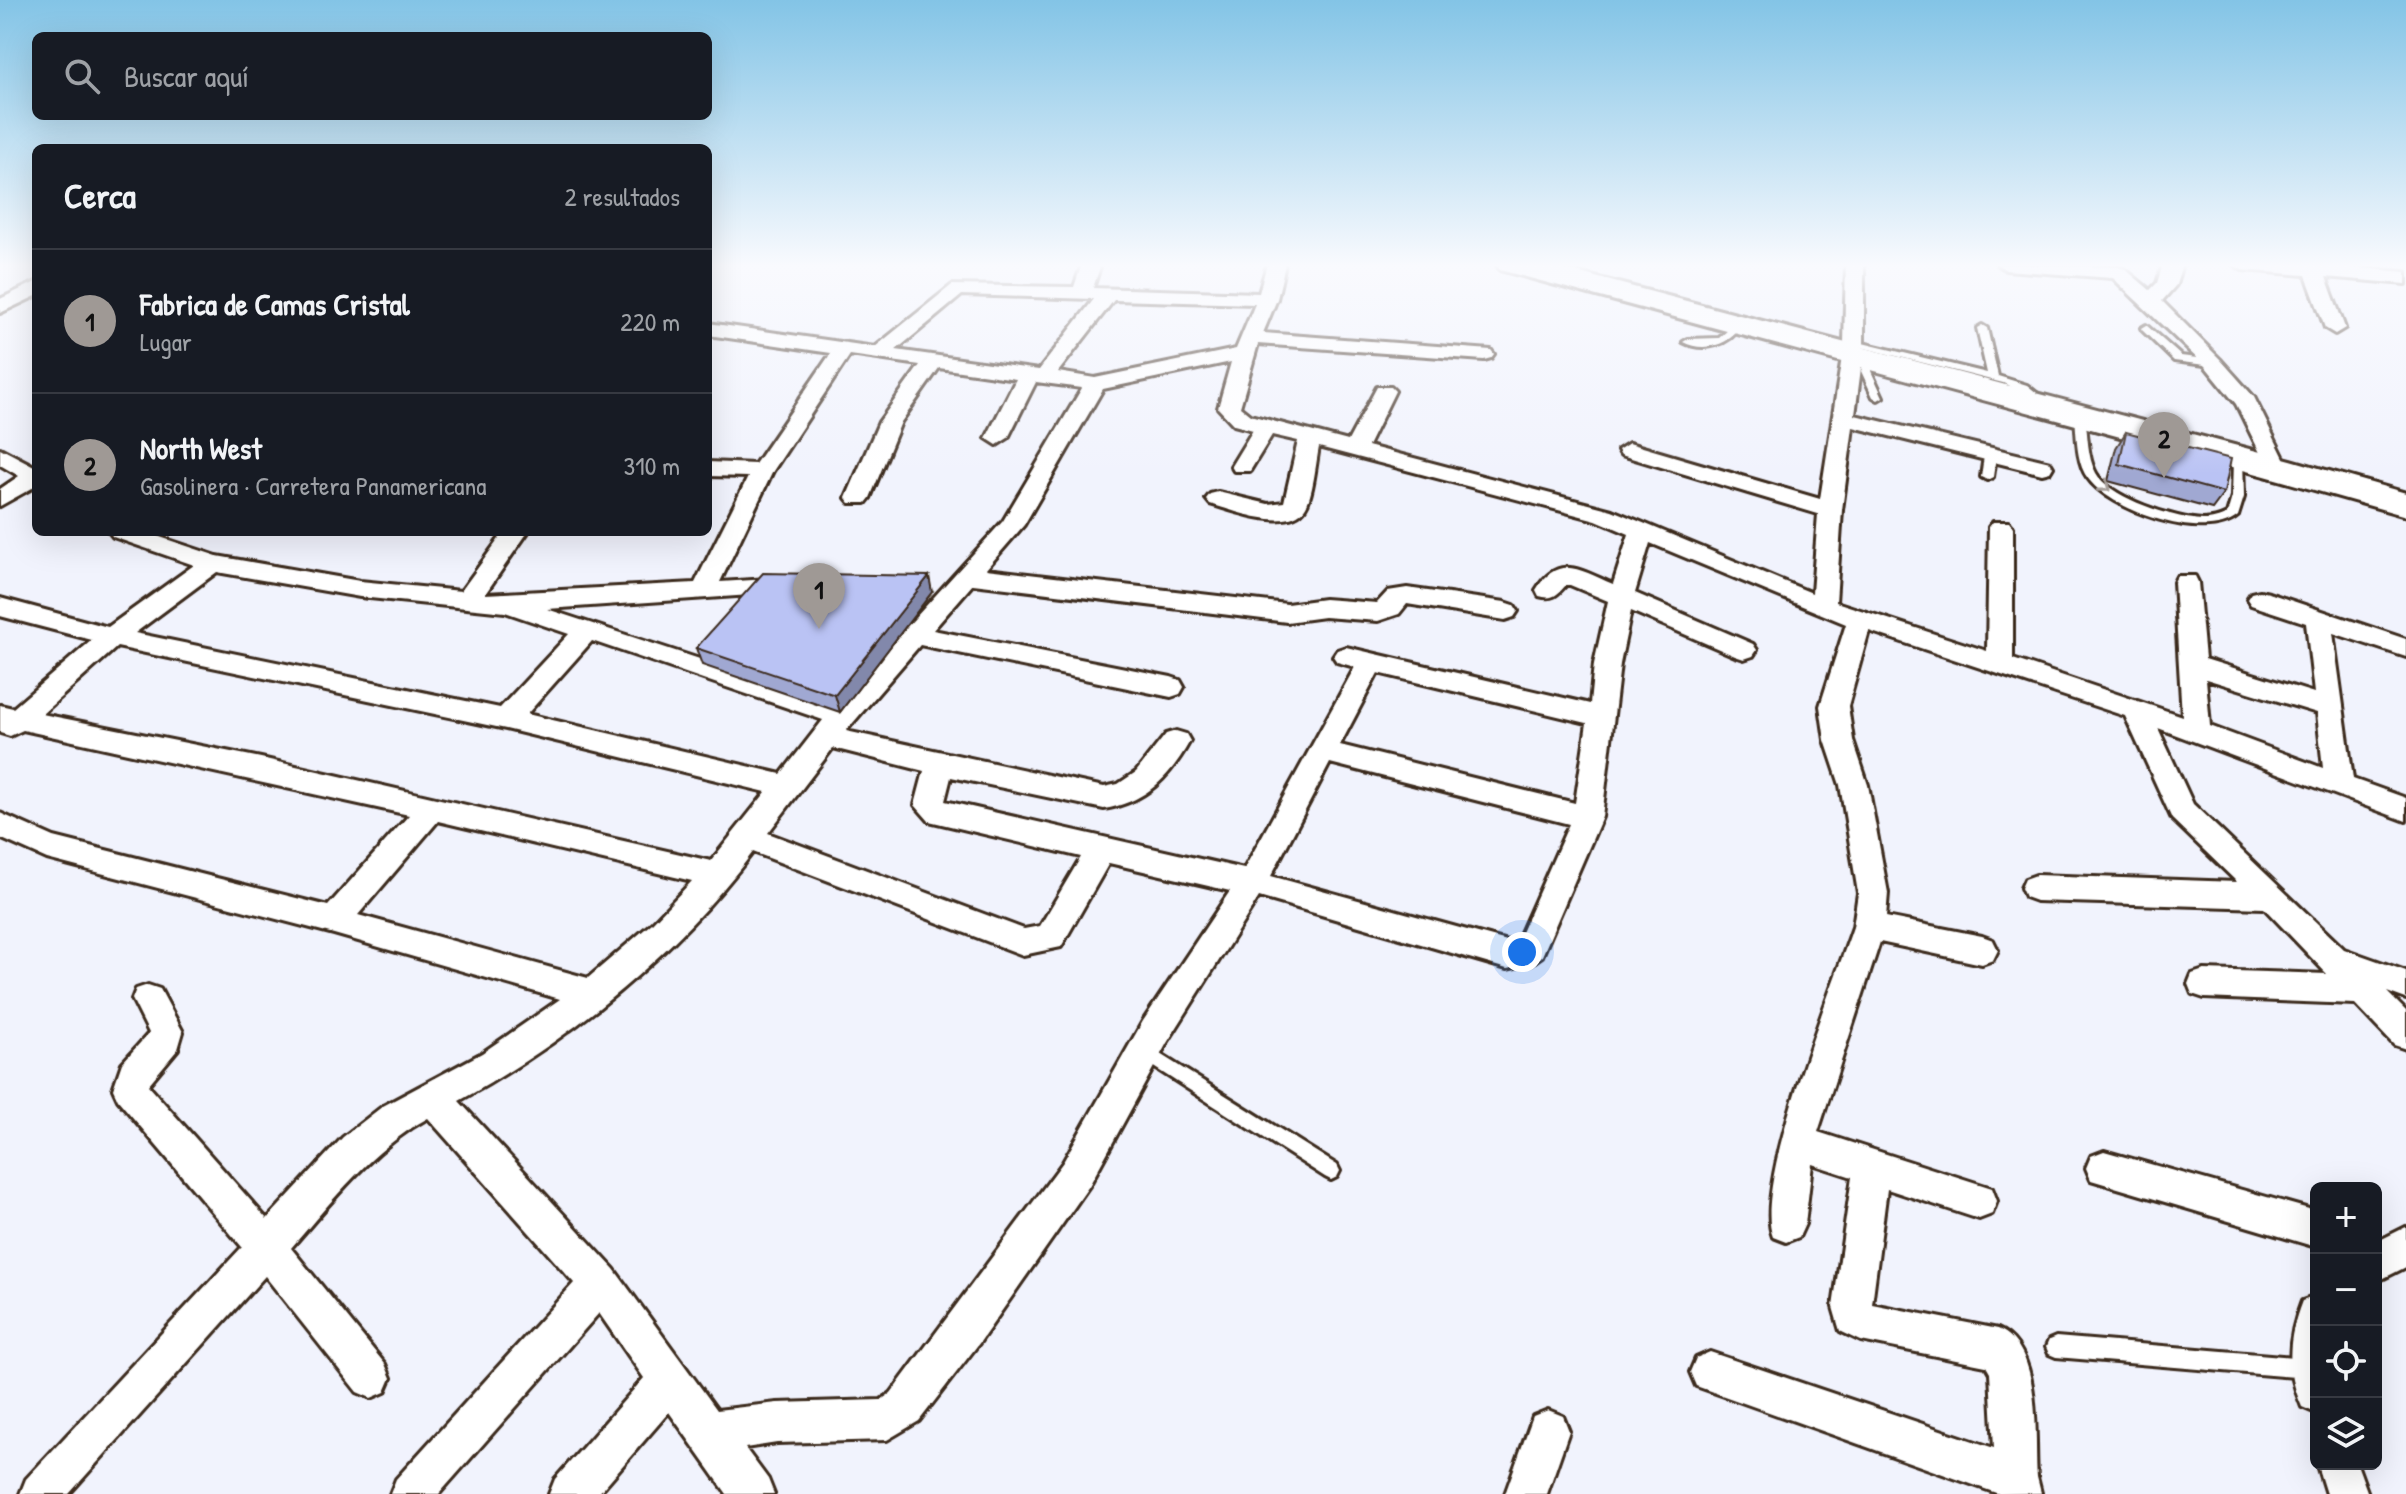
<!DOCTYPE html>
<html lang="es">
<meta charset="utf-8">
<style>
:root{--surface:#171b24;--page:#242831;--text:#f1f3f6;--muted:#9ea1a6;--line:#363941;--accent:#9f9995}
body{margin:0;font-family:"Patrick Hand",sans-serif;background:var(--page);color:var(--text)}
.controls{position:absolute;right:24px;bottom:24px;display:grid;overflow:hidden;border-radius:12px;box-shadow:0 8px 32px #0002}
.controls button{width:72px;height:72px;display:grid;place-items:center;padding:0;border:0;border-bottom:2px solid var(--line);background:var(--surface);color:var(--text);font:40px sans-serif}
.you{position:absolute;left:1522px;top:952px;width:28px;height:28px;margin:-20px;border:6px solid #fff;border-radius:50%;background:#1a73e8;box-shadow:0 0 0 12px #1a73e833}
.badge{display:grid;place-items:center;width:52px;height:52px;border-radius:50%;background:var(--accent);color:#111;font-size:26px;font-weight:700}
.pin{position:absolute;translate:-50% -66px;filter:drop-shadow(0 2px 4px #0008)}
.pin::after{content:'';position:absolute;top:42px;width:28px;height:24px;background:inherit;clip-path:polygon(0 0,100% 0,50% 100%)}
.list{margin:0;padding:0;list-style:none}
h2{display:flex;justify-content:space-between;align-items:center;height:104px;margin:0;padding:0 32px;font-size:34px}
h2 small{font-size:26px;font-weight:400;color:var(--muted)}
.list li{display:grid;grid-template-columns:52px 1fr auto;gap:24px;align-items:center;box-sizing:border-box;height:144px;padding:0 32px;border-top:2px solid var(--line)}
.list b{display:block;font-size:30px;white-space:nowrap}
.list p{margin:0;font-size:26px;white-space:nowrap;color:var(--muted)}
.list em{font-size:26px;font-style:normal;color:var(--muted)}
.icon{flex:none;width:44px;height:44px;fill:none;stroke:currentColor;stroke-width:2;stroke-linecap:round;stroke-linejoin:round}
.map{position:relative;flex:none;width:2406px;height:1494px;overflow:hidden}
.search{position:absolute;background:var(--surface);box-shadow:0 8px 32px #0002;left:32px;top:32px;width:680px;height:88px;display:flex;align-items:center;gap:20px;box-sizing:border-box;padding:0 28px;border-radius:12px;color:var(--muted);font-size:30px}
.panel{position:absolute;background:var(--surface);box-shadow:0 8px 32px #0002;left:32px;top:144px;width:680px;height:392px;border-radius:12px}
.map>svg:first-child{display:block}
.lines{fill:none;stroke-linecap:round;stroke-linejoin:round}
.lane-casing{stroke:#3b2a1e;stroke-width:6}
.street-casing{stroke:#3b2a1e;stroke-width:6}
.primary-casing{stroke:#3b2a1e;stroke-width:6}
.lane{fill:#fff;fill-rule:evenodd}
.street{fill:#fff;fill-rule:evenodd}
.primary{fill:#fff;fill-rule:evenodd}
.wall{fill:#a0a8d2;stroke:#3b2a1e;stroke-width:2}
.shaded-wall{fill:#8288ab;stroke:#3b2a1e;stroke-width:2}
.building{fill:#bac3f4;stroke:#3b2a1e;stroke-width:2}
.oneway{stroke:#a79f9a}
</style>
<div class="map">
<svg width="2406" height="1494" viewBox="0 0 2406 1494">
<rect width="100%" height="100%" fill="#f1f3fd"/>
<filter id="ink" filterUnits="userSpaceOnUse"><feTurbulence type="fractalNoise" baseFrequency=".0125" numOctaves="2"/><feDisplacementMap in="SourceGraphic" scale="16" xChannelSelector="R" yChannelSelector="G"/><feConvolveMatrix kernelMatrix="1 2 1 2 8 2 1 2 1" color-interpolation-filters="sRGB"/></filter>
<g filter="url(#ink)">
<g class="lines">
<!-- lane casing -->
<g class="lane-casing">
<g id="lane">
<path d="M1737,322l5,3c-12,20 -38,28 -59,17l5,-3 31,-1z"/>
<path d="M1982,325l5,3 11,48 29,9 20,16v4c-11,0 -30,-16 -44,-22l-154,-39 5,-3 133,32 -10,-45z"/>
<path d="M2146,325l35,31 32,4 5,3 -5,3 -39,-5 -32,-31 -1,-2z"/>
<path d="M1870,358l5,3 -4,10 12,26 -5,3 -5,-3 -12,-26 5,-12z"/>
<path d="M2080,414l5,3c3,17 2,40 11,56 14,25 79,46 107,47 9,0 16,-2 24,-6l5,-17 1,-38 6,-3 4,1 1,40 -6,19c-33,28 -129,-6 -151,-39 -11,-16 -10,-41 -12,-60z"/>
<path d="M1990,453l6,3 -3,21 -6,3 -6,-3 3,-21z"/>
<path d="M1144,1044l193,121 3,6 -3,6 -6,3 -6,-3 -187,-120 -2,-5 2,-5z"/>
<path d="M2056,1337l251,21 7,3 2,5 -2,9 -7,3 -251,-21 -7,-3 -3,-7 3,-7z"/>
</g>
</g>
<!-- street casing -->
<g class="street-casing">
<g id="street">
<path d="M1082,264h19l-8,24 166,5 8,-29h18l-8,35 -14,34 228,17 3,4 -3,4 -7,2 -226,-16 -18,63 10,8 98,26 29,-54h14l4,4 -27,55 244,64 200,83 6,-79 -197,-59 -3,-5 11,-7 191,56 24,-155 2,-80h18v80l-9,71 195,47 3,5 -3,5 -8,2 -189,-47 -11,83 -6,92 151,49 2,-124 4,-5h16l4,5v132l169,57 -8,-134 3,-6h18l3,6 7,77 109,34 -8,-70 -55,-18 -4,-6 4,-6 9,-2 9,2 137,46v18l-73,-24 20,146 53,19v23l-248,-93 35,76 151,145 62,22v28l-19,-7 19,19v38l-12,-4 -39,-41 -151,-6 -12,-4 -4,-10 4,-10 12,-4 123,4 -63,-66 -228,-7 -11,-4 -4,-9 4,-9 11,-4 201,7 -65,-63 -47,-103 -256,-85 -21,75 5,34 15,45 20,108 -2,24 96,19 11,4 5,10 -5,10 -11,4 -102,-22 -62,190 174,56 5,13 -5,13 -13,5 -92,-30 -15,115 126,25c45,19 36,105 39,148l4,16 -42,1 -303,-108 -6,-14 6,-14 14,-6 284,96 -4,-75 -4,-7 -125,-25 -21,-10 -7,-24 19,-130 -40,-13 -7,60 -6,13 -13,5 -13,-5c-21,-51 60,-251 80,-310l5,-34 -18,-108 -15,-45 -5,-34 26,-82 -196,-81 -15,50 118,51 4,6 -4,6 -9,3 -9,-3 -104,-45 -11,53 -18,153 -60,139 -10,7 -25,6 -248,-72 -92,146 -78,143 -109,156 -61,79 -32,19 -110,3 -32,5 23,31 6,15h-47l-58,-82 -71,82h-49l6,-15 89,-101 -45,-65 -160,181h-49l6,-15 178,-196 -146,-165c-56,31 -95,82 -137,130l94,116 6,14 -6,14 -14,6 -14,-6 -92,-116 -196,218h-49l6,-15 216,-232 -124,-147 -5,-11 9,-26 27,-30 -17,-34 4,-10 12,-4 12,4 23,43 -5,17 -30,36 119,134 76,-82 40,-31 99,-53 78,-54 -226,-65 -287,-75 -47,-21v-25l54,24 274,69 81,-91 -386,-85 -13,6 -10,-3v-28l13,3 79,-68 -92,-24v-18l108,29 86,-62 -81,-28 -4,-5h36l72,24 143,25 101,10 43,-59h24l-43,62 210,-11 53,-106 -40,-1v-14l47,2 76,-111 -123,-18v-12l167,24 77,-62 122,2zM962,295l132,4 -55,71 -143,-20zM1114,300l141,4 -19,45 -141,29 -37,-6zM850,355l70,10 -41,57 -33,76 4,5h16l4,-5 31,-76 38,-54 77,11 -30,59 11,7 11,-7 28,-56 46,6 -79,133 -166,183 -290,-95 249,-17 3,-6 -3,-6 -9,-2 -67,4 53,-111zM1231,362l-13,46 16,17 19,5 -22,36 3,5h16l22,-36 26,6 -14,61 -16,2 -50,-12 -8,2 -4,5 4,5c22,6 79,29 95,4 8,-12 11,-46 14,-61l277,73 33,14 -16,50c-33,-14 -55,-31 -77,6l3,6c14,4 18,-1 27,-11h4l38,16 -14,63 -4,40 -244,-57 -9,3 -4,6 4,6 18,5 -111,202 -299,-68 6,-24 153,32c42,-7 66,-32 86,-68l-4,-7 -10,-3 -10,3 -30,38 -18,12 -14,3 -258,-56 74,-86 251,52 9,-3 4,-7 -4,-7 -9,-3 -238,-47 40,-46 314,38 37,-5 54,4 21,-7 8,-10 98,16 9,-3 4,-6 -4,-6 -9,-3 -98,-14 -19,3 -11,12 -53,-4 -37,5 -301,-35 38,-44 79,-136zM217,572l143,25 145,15 64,22 -69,74 -365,-75zM592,641l231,79 -42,54 -254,-60zM117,647l389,82 260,63 -55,69 -450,-103 -219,-44zM1378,673l209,50 -12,80 -235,-58zM2206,679l111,34 6,55 -113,-42zM833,748l91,23 -9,34 14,16 152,36 -41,69 -16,3 -256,-96zM1330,763l239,61 -50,113 -12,4 -236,-65zM438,821l254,60 -40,42 -64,55 -230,-63zM753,852l270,103 38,-8 48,-84 121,28 -87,130 -80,141 -172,231 -10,7 -104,3 -60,7 -103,-141 -155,-168c112,-62 216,-146 294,-249z"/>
<path d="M1997,264l121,3 7,2 25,21 7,-7 6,-19h19l-6,21 -14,16 58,58 34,38 35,71 -3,5h-16l-34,-69 -30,-37 -93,-89 -107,-8z"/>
<path d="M2233,264h80l93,8v12l-80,-7 19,51 -10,6 -10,-6 -19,-53 -64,-5z"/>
<path d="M36,282v14l-36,17v-14z"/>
<path d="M0,448l36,19v19l-36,20v-17l19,-13 -19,-11z"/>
<path d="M2104,1151l212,60v36l-225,-67 -5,-12 5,-12z"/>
<path d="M2406,1227v40l-30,15v-40z"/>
<path d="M2316,1296v117l-14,-6c-16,-37 -15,-68 0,-106z"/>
<path d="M1548,1410l15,6 6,15 -22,63h-42l28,-78z"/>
<path d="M2316,1462l41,2 11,30h-42z"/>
</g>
</g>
<!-- primary casing -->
<g class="primary-casing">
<path id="primary" d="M1496,264h50l745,196 115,33v23l-141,-40 -765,-206z"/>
</g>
<!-- lane -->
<use href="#lane" class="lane"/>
<!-- street -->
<use href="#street" class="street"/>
<!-- primary -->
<use href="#primary" class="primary"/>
</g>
<!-- wall -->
<g class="wall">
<path d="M2126,432l98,61 -12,16 -104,-28 8,-33z"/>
<path d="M932,592l-92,120 -138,-47 -6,-17z"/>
</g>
<!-- shaded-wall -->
<path class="shaded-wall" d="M929,576l3,16 -92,120 -5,-17z"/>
<!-- building -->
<g class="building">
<path d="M2126,432l105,27 -7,34 -105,-29z"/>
<path d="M763,573l166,3 -94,119 -139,-47z"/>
</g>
<!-- one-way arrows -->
<defs><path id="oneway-chevron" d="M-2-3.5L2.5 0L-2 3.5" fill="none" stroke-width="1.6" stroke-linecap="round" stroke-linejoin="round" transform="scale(2)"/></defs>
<use class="oneway" href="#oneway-chevron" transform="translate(2105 487) rotate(38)"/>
</g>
<!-- sky -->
<linearGradient id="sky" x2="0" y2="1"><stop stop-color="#83c4e6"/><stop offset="0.56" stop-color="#f9fafe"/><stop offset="1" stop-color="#f9fafe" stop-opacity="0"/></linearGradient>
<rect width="2406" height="474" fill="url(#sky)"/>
</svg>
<div class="controls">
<button>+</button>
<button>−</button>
<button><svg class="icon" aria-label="locate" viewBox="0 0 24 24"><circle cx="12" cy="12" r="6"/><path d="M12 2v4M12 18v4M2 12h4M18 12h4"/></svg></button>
<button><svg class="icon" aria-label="layers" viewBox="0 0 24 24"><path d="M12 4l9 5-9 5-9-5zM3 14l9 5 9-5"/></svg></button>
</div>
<div class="you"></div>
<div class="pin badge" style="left:819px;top:629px">1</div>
<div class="pin badge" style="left:2164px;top:478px">2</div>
<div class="search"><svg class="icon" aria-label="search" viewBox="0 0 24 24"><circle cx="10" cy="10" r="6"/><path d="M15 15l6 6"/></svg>Buscar aquí</div>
<section class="panel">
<h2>Cerca<small>2 resultados</small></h2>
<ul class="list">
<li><span class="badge">1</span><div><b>Fabrica de Camas Cristal</b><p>Lugar</p></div><em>220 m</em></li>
<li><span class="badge">2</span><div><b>North West</b><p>Gasolinera · Carretera Panamericana</p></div><em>310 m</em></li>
</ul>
</section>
</div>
